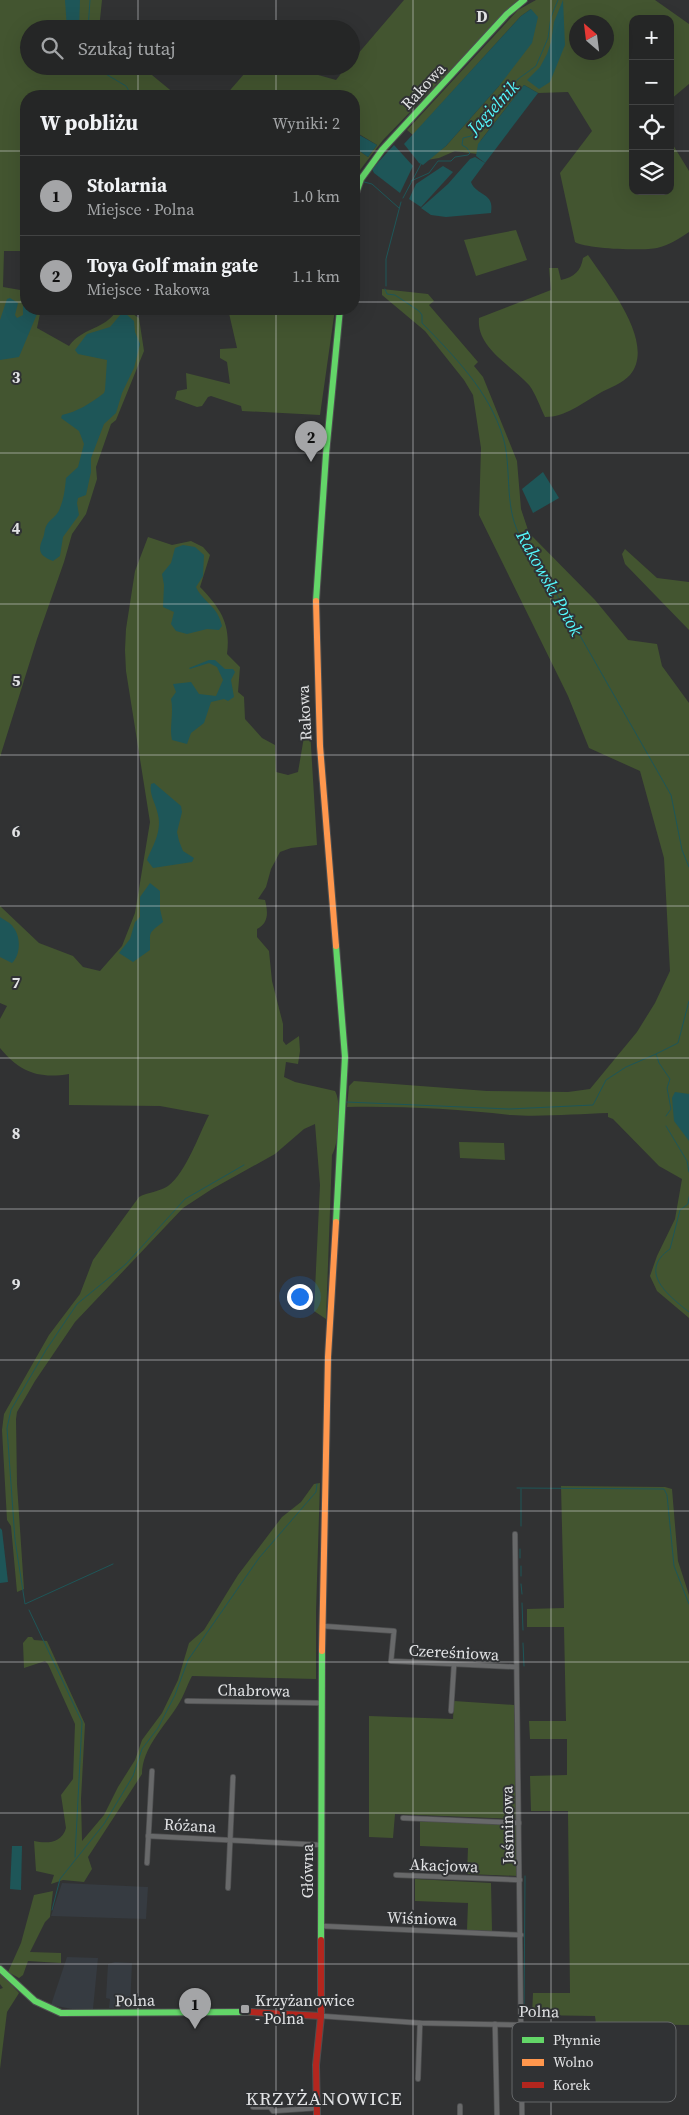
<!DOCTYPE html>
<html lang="pl">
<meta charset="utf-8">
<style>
:root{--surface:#252626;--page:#2d2e2e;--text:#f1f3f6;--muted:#a3a5a7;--line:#424343;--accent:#a4a5a7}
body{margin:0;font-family:"Source Serif 4",serif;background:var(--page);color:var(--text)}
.controls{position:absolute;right:15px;top:15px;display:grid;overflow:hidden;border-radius:10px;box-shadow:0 5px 20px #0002}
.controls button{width:45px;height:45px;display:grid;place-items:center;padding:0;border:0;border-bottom:1px solid var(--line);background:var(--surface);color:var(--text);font:25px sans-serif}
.compass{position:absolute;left:569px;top:15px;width:45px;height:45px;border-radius:50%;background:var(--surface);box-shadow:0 5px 20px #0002;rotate:332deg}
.you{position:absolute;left:299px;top:1296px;width:18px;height:18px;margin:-12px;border:4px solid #fff;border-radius:50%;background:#1a73e8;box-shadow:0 0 0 8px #1a73e833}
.badge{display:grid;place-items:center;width:32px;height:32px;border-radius:50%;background:var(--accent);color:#111;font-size:16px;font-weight:700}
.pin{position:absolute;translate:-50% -41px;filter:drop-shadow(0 1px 2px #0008)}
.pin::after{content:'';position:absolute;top:26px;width:18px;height:15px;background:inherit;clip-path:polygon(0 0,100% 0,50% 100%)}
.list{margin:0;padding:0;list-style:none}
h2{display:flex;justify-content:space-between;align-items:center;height:65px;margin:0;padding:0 20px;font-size:21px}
h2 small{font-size:16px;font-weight:400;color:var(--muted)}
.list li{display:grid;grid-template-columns:32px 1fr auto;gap:15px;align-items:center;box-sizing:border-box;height:80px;padding:0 20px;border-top:1px solid var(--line)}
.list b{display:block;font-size:19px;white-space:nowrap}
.list p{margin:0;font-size:16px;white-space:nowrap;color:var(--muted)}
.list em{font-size:16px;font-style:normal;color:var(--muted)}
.icon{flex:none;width:28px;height:28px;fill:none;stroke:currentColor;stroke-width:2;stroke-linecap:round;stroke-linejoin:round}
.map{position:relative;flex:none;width:689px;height:2115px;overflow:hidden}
.search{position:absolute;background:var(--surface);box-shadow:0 5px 20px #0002;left:20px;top:20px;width:340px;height:55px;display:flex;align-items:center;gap:12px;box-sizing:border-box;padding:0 18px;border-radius:28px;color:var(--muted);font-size:19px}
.panel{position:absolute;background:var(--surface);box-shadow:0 5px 20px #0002;left:20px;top:90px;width:340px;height:225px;border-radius:20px}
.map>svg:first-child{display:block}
.built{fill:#363b41}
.green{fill:#435530;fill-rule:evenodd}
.water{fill:#1e5658}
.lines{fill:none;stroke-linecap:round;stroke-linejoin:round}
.stream{stroke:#1e5658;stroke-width:1}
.street-casing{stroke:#4e4f50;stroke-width:6}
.fast-casing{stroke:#4e4f50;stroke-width:8}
.slow-casing{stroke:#4e4f50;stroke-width:8}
.jam-casing{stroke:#4e4f50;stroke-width:8}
.street{stroke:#68696a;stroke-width:4.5}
.fast{stroke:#63d668;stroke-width:6}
.slow{stroke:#ff974d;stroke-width:6}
.jam{stroke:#b3261e;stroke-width:6}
.grid{fill:none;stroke:#e2e3e5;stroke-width:1;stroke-opacity:0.55}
.poi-dot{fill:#a4a5a7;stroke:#303234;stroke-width:2}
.labels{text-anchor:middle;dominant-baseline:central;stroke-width:4;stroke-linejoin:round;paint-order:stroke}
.street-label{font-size:16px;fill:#e2e3e5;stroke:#303234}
.poi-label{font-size:16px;fill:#e2e3e5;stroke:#303234;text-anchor:start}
.water-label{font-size:18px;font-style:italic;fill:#54f8fc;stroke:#303234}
.quarter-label{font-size:19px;letter-spacing:1px;fill:#e2e3e5;stroke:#303234}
.key{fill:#303234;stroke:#656769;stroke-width:1}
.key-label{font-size:14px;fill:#e2e3e5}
.grid-label{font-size:16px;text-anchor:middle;font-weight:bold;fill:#e2e3e5;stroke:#303234;stroke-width:4;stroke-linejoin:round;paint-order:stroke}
</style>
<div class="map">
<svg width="689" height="2115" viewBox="0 0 689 2115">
<rect width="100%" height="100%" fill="#313233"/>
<!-- built -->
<g class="built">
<path d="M62,1883l86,4 -2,32 -95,-3z"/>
<path d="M67,1957l31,1 -5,51h-21l-21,-4z"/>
<path d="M115,1962l17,1 -2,45h-21l1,-9 -4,-1 2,-34z"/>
</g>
<!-- green -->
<g class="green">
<path d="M0,0h102l-3,29h-70v37h112l34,28 13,-2 28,4h-190v155h-22l-1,36 23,4v18h15l-4,19 32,18c15,-20 35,-15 49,-37h7l14,9 5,33 -28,69 -5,4 -15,43 1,12 -11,35 -14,20 -8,28 -27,77 -37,118z"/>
<path d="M404,0h114l-135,140 -26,34 -3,1v-28l14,10 9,-12 -23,-14v-35h-129l26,-30h16l8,5 21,4 15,-2 25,7 11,-14h4v-4z"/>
<path d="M536,0h119l34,24v60l-19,16v-81h-37v172h37v-51l19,31v61c-10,7 -20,13 -32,16 -13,3 -71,1 -82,-6l-15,-69 32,-42 -24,-39 -30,1 -14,-8 -43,55 -4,14 -22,-3 -16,7 -12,2 19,-14 53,-60 32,-77 -10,7 -108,119 -6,-5 111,-120zM576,22h30v30h-30z"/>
<path d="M516,230l11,30 -51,16 -12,-36z"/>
<path d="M588,255c18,27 69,88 42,120 -7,8 -21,13 -30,18 -18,10 -34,24 -55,24 -5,-10 -9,-23 -16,-32 -18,-20 -53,-37 -50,-67l72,-28 -2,-22h9l3,12c13,-3 20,-9 22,-22z"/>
<path d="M382,289l46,5 6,7 -5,4 49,57 -4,4 9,11 34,84 4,48 8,24 66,67 33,40 29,4 5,22 27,37v615l-32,-27 -7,-15 7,-20 18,-37 7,-40 -23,-13 -46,-47 -5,-2v-4c-30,1 -68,4 -97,2 -54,-6 -109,-9 -164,-8l2,-21 5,-5 133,10 81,1 22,-3 47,-57 18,-29 15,-32 -6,-113 -24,-87 -51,-23 -21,-52 -89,-181 2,-67 -8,-53 -9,-15 -39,-49 -43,-36z"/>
<path d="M228,309h107l-15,106 -78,-4 -1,-5 -30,-10 -3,1 -6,9 -5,1 -22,-8 2,-8 10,-2 -1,-16 44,11 -3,-22 -7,-4v-9l17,-1z"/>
<path d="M148,537l24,8 19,-4 12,6 7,8 -10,32c20,21 31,36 27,67l13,13 -2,25 6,5 1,22 17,19 13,7 1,27 12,3 10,-3 7,-41 5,-1 7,115 -26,3 -11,4 -9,17 -5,18 -8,12 7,1c3,12 4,23 -8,29v8l12,14 3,30 11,43v17l3,4 13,-9 1,15 -2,13 -12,-2 -2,15 11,5 40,9c7,12 4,52 -3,64l-6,164 -12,-8 6,-126 -5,-61 -11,5 -29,25 -63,35 -29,19 -108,114 -40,59 -18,31 -1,7 1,65 7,105 -7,3 -6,-66 -4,-6 -5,-90 2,-16 45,-79 31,-41 13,-34 46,-63c9,-5 20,-5 29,-11 18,-13 31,-52 41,-71l-49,-9 -91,-1v-31c-31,5 -49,-2 -69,-26v-29l7,-13 -7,-3v-97l39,37 34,13 10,11 17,4 22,-25 13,-33 15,-91 -24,-151 -1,-21 1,-21 9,-58z"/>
<path d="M625,549l32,29 32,4v48l-64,-66 -3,-10z"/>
<path d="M459,1142l45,1 1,17 -45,-2z"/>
<path d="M320,1483l-4,129v67l-124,-3c-5,9 -8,20 -14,29 -13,21 -36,43 -36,69l-54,83 4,12 -8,13 -21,-2 -12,4 3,-9 -18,-4 -2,-30c13,3 28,2 32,-13l-5,-33 12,-16 2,-55 -27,-60 -3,-3 -21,7 -1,-25 5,-6h4l2,3 13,1 38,83 -4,75 1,42 22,-26 14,-28 17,-27 7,-20 20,-27 16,-33 11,-37 15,-13 34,-55 44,-58 19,-15 13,-18z"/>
<path d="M561,1486l104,1 7,2 6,72 11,34v430l-93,-1 -1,-8 -63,-1 1,-22h37l-2,-182h-37l-1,-35 37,-1v-36h-37l-1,-18h37l-2,-94h-37v-18l37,-1z"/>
<path d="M454,1701l60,4 3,114 -122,-5 -2,24 -24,-1v-121l84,3z"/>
<path d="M420,1821l97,4 1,51 -51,-2 1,-26 -48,-2z"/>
<path d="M415,1879l76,4 1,48 -25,-1 1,-27 -53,-2z"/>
<path d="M53,1891l-3,26 -5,5 -15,30 31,1v10l-33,-2 -5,14 -4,3 -11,-6 13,-29 13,-48z"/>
<path d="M0,1972l19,21 -12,19 -7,57v-80l3,-1 -3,-4z"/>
</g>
<!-- water -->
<g class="water">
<path d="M65,0h15l-1,29h-12z"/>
<path d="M563,0l2,45 -15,37 -11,7 -12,-9 13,-13 7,-13 4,-12 3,-20z"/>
<path d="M531,9l7,8 -6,26 -33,43 -53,60 -23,19 -4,-2 -15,-19 117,-128z"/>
<path d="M524,85l14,8 -53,70 -9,-7 2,-12z"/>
<path d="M354,132l23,13 -9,12 -14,-10z"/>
<path d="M394,145l19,21 -13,27 -26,-20 -2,-4z"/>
<path d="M475,157l10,6 -14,19c5,14 24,10 20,31l-45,4 -15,-2 -10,-7 27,-24 22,-25z"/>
<path d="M443,166l10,6 -32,35 -12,-8 7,-15z"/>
<path d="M10,298l8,5 -3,12 2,3 6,-3v-12l3,-3v9h10l1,5 -18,43 -19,3v-40l7,-21z"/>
<path d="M121,314h5l8,7 1,11 5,12 -6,24 -12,25 -6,20 -12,11 -13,34v14l-5,23 -8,3 -1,5 2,12 -16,22 -3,19 -7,5c-13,-5 -16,-10 -10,-23 2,-5 1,-10 5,-15 4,-5 10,-8 12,-15 4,-10 5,-19 6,-30l12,-11 6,-23 -5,-13 -18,-13 1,-3c15,-3 29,-12 42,-22l1,-3 2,-30 -29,-6 -3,-4 12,-16 23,-7z"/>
<path d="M543,472l16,26 -26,15 -11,-24z"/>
<path d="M183,545l12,2 9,8 -1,21 -7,11c7,15 22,19 26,39l-3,4 -12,-1 -20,5 -11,-3 -5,-7 3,-12 -11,-5 1,-22 -2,-11 9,-11 4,-15z"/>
<path d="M209,660h6l10,9h8l2,3 -4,8 3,17 -6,4 -4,-2 -13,3 -7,21 -13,10 -4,11 -15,-4c-3,-12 2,-27 -1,-41l5,-7 -3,-8 18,-2 8,12 17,2 7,-16 -6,-13 -8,-4 -19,6 -1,-1z"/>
<path d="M154,783l27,23 1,6 -5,20 2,9 4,10 11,7 -2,4 -39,6 -6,-8c7,-17 16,-30 10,-49 -2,-9 -8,-17 -6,-27z"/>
<path d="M150,883l10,8v18l3,13c-17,13 -12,10 -13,28l-17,12 -14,-9 11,-14 5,-17 5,-5v-20z"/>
<path d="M0,917c4,3 11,6 13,10 8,9 8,28 -1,36l-12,-6z"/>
<path d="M675,1092l14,2v47l-15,-20 -2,-23z"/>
<path d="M0,1528l2,2 6,52 -8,1z"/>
<path d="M12,1846h10l-1,44 -11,-1z"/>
</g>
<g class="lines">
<!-- stream -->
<g class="stream">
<path d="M88,29l2,-29"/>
<path d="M101,66l3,7 22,13 6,10"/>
<path d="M411,181l18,-8 9,-12h13l4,-4 13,-2 2,-2 -3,-5 -5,-3 1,-7 8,-2 47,-57 18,-13 12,-28 3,-21 7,-17"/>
<path d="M364,182l8,2 27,24"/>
<path d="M403,198l18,-34"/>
<path d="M386,286v-27l15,-57"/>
<path d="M385,289l2,5 8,1 24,16 3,4v8c32,33 67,68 81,114 9,30 1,68 16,97 5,10 13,19 19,28l133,233 11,55 7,17"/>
<path d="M346,1102l163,7 84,-4 13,-25 20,-13 30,-13"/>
<path d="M666,1116l5,-7 -4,-21 3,-9 -11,-16 -3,-9 22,-11 11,-42"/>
<path d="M666,1126l21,35 2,11"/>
<path d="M689,1197l-1,7 -8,6 -10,39c-33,23 -1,47 19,63"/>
<path d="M517,1488l147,1 3,6 7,71 15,38"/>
<path d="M521,1526v-37"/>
<path d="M520,1549v9"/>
<path d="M113,1564l-88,40 -10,-64 -8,-112 4,-18 35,-60 31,-46 49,-40 59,-65 59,-34"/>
<path d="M521,1566v10"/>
<path d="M521,1584l1,10"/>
<path d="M522,1603l1,27"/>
<path d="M29,1610l53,112 -7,135"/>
<path d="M523,1643l1,23"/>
<path d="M52,1910l8,-31 44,-55 29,-48 9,-27 16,-21 17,-33 13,-35 71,-102 57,-66 1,-8"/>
<path d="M524,2016l1,-140"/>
</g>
<!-- street casing -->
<g class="street-casing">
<g id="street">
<path d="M515,1534l7,581"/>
<path d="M322,1626l72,5 -3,30 125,6"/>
<path d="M187,1701l134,2"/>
<path d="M451,1711l3,-46"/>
<path d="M403,1818l116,5"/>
<path d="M148,1836l173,9"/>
<path d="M147,1863l5,-92"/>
<path d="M396,1875l124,5"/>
<path d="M228,1888l5,-111"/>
<path d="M321,1926l200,9"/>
<path d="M321,2016l99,7 161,3"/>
<path d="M495,2024l2,91"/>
<path d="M418,2079l2,-56"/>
<path d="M460,2106v9"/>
<path d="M253,2107h17l3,4 44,-3"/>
</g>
</g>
<!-- fast casing -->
<g class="fast-casing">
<g id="fast">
<path d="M354,199l7,-20 21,-29 125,-136 17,-14"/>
<path d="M316,601l10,-147 14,-145"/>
<path d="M336,1222l9,-165 -9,-111"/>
<path d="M321,1940l1,-289"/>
<path d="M0,1969l35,32 26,12 190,-1"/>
</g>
</g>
<!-- slow casing -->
<g class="slow-casing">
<g id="slow">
<path d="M316,601l4,145 16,200"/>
<path d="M322,1651l6,-294 8,-135"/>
</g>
</g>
<!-- jam casing -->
<g class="jam-casing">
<g id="jam">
<path d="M251,2012l70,4"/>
<path d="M317,2115l-1,-50 5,-49v-76"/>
</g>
</g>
<!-- street -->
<use href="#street" class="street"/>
<!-- fast -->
<use href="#fast" class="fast"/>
<!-- slow -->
<use href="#slow" class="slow"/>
<!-- jam -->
<use href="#jam" class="jam"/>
</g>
<!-- grid -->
<path class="grid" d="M138,0v29M276,0v29M413,0v2115M551,0v2115M138,66v30M276,66v30M0,151h26M354,151h279M670,151h19M0,302h26M354,302h335M138,309v1806M276,309v1806M0,453h689M0,604h689M0,755h689M0,906h689M0,1058h689M0,1209h689M0,1360h689M0,1511h689M0,1662h689M0,1813h689M0,1964h689"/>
<!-- markers -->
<rect class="poi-dot" x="240" y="2004" width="10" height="10" rx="2.5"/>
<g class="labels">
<!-- street labels -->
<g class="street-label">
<text transform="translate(423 86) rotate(-47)">Rakowa</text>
<text transform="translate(304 713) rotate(-93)">Rakowa</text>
<text transform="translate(454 1652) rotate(3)">Czereśniowa</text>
<text transform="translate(254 1690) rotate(1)">Chabrowa</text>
<text transform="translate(190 1825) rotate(3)">Różana</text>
<text transform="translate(507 1825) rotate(-91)">Jaśminowa</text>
<text transform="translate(444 1865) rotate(2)">Akacjowa</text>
<text transform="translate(307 1871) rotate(-90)">Główna</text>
<text transform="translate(422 1918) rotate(2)">Wiśniowa</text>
<text transform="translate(135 2000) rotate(-1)">Polna</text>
<text transform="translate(539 2011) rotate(1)">Polna</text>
</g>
<!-- poi labels -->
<g class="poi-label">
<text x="255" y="2000">Krzyżanowice<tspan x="255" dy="18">- Polna</tspan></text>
</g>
<!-- water labels -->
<g class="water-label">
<text transform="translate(493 107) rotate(-47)">Jagielnik</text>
<text transform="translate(550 583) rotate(61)">Rakowski Potok</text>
</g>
<!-- quarter labels -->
<g class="quarter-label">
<text x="324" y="2098">KRZYŻANOWICE</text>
</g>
</g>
<!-- legend -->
<rect x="512" y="2022" width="164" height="80" rx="8" class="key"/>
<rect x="522" y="2037" width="22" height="6" fill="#63d668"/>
<rect x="522" y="2059" width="22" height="7" fill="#ff974d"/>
<rect x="522" y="2082" width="22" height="6" fill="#b3261e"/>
<g class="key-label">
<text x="553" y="2045">Płynnie</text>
<text x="553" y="2067">Wolno</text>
<text x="553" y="2090">Korek</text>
</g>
<g class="grid-label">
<text x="482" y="22">D</text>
<text x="16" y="383">3</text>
<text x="16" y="534">4</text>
<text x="16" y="686">5</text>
<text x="16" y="837">6</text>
<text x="16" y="988">7</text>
<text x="16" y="1139">8</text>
<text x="16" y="1290">9</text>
</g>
</svg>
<div class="controls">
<button>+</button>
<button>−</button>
<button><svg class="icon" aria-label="locate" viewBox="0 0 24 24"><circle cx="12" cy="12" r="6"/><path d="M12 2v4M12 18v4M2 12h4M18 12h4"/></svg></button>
<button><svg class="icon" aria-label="layers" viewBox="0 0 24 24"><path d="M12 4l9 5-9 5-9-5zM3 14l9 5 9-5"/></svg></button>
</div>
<svg class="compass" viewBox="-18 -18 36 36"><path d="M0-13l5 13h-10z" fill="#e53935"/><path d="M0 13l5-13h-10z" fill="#a3a5a7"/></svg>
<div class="you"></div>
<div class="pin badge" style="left:195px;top:2029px">1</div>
<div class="pin badge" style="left:311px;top:462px">2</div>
<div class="search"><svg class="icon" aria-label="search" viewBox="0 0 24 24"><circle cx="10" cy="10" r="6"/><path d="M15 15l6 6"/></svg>Szukaj tutaj</div>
<section class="panel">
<h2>W pobliżu<small>Wyniki: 2</small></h2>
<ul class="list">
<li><span class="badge">1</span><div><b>Stolarnia</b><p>Miejsce · Polna</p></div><em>1.0 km</em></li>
<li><span class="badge">2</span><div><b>Toya Golf main gate</b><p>Miejsce · Rakowa</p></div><em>1.1 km</em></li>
</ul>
</section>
</div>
